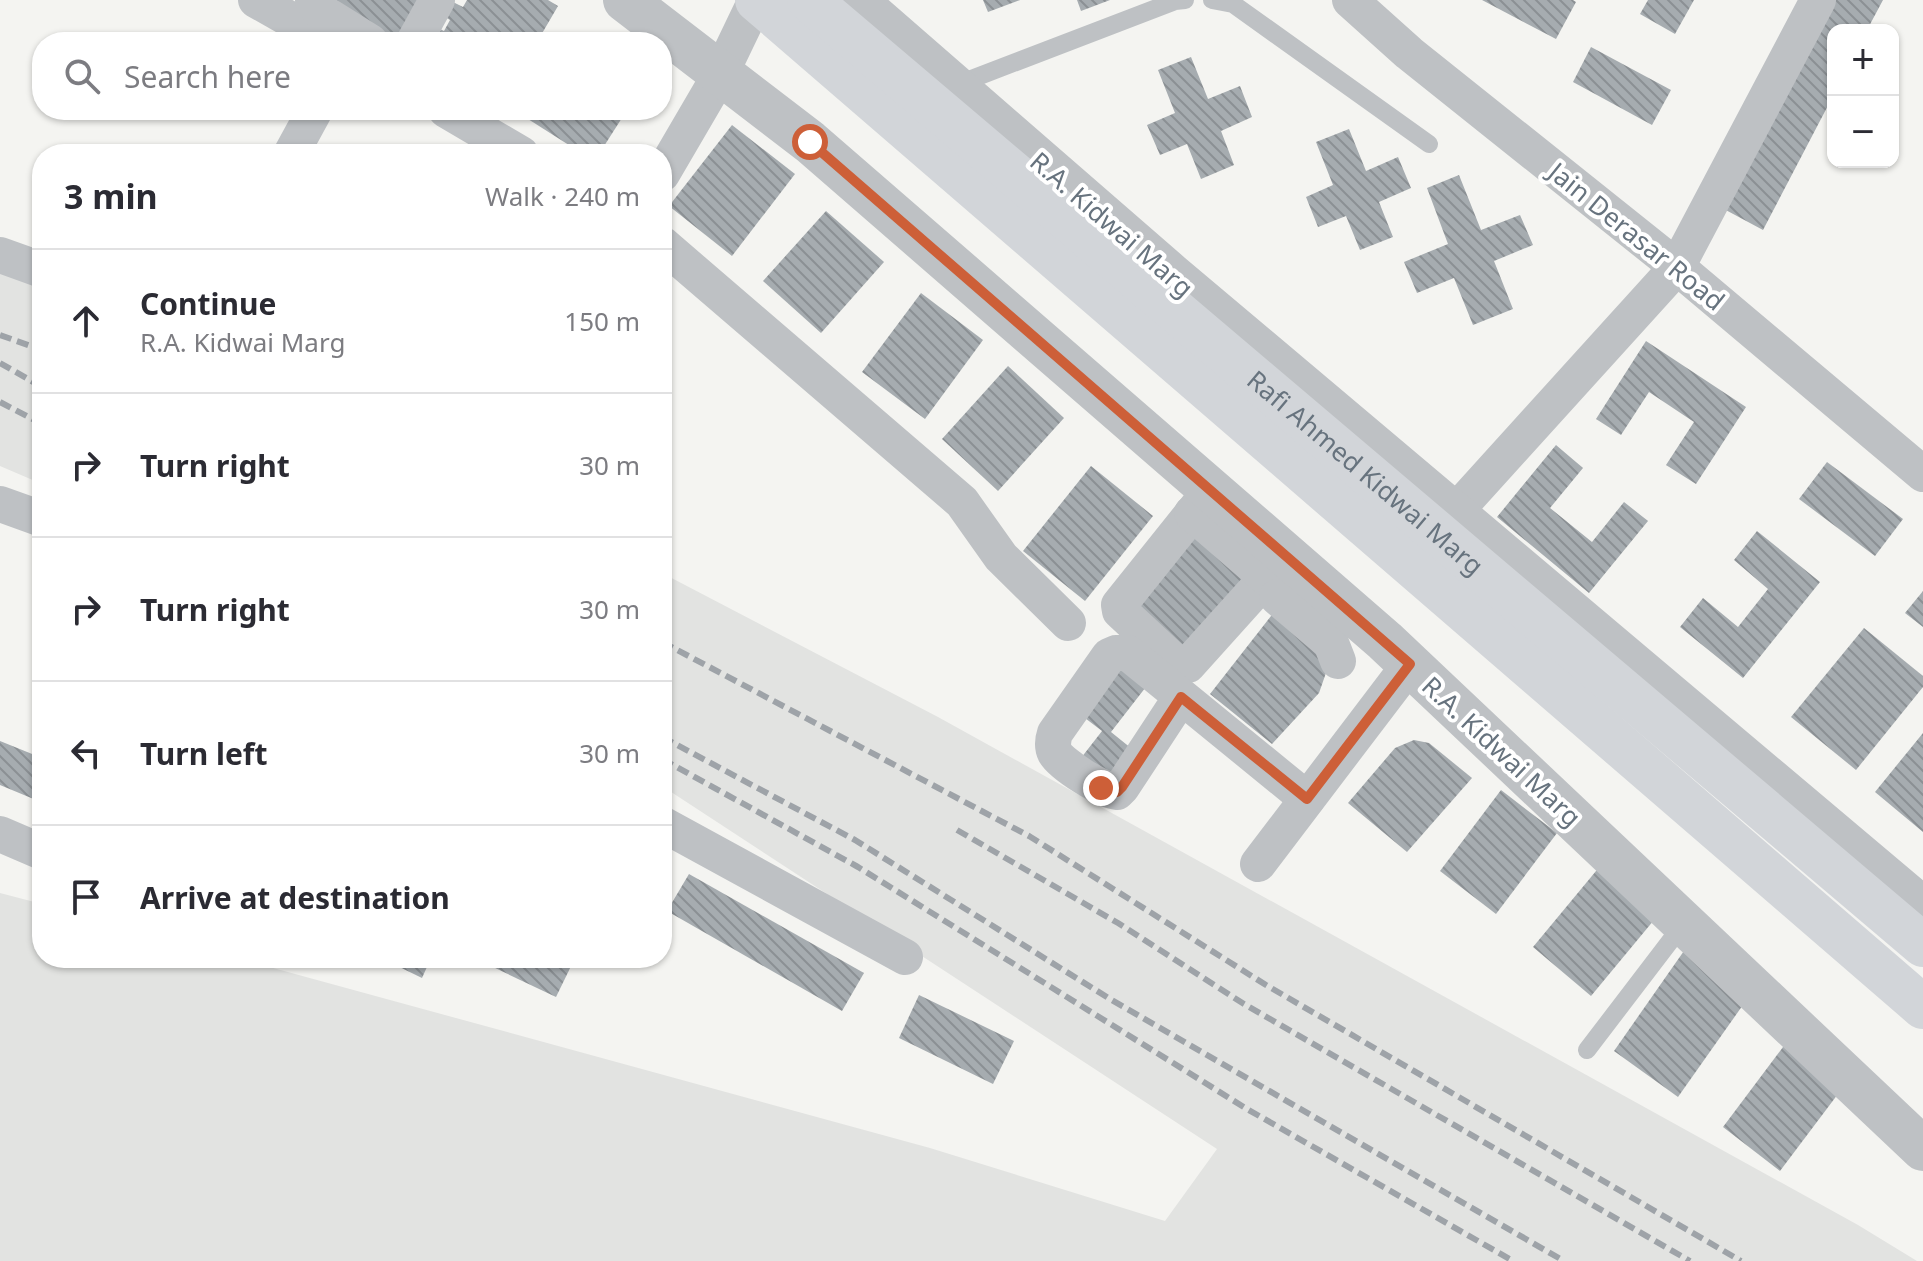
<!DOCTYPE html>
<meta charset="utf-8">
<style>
:root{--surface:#fff;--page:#f2f2f3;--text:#2b2b33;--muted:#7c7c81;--line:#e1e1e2}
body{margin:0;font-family:"Noto Sans",sans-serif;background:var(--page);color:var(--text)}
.controls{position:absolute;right:24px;top:24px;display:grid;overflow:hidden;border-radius:16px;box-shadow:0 2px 6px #0004}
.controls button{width:72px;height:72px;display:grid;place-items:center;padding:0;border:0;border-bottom:2px solid var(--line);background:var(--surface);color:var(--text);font:40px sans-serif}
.stop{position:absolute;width:24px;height:24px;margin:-18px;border:6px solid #cd5f38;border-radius:50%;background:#fff}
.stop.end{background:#cd5f38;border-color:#fff;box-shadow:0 2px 8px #0008}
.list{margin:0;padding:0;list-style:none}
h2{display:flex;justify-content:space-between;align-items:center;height:104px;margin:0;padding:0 32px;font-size:34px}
h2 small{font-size:26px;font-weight:400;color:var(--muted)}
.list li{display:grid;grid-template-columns:52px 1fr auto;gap:24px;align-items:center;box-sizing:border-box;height:144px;padding:0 32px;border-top:2px solid var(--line)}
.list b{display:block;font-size:30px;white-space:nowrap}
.list p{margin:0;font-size:26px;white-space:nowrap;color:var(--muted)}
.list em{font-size:26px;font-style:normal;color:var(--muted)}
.icon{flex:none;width:44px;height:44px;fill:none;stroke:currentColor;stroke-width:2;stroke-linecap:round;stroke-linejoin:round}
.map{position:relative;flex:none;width:1923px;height:1261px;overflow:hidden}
.search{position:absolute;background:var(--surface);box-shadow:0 2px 6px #0004;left:32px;top:32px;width:640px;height:88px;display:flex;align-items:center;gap:20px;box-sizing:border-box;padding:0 28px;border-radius:32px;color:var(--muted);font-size:30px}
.panel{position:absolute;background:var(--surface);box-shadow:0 2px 6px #0004;left:32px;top:144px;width:640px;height:824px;border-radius:32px}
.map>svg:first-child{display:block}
.built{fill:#e2e3e1}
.building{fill:url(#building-back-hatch)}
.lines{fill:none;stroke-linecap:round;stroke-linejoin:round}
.service{stroke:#bec1c4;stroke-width:18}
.minor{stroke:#bec1c4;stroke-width:36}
.tertiary{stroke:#bec1c4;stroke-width:44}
.primary{stroke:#d2d5d9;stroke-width:44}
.rail{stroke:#9ea3a8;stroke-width:6;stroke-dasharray:12 6;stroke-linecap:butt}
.route{stroke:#cd5f38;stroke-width:10}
.labels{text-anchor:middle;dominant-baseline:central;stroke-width:8;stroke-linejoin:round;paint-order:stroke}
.street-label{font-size:26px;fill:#67737e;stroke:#fff}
</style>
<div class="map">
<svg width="1923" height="1261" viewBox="0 0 1923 1261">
<defs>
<pattern id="building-back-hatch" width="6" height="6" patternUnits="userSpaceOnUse" patternTransform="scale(2)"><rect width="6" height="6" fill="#a6acb0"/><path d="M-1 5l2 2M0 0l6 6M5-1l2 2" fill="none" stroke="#8b9094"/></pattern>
</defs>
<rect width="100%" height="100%" fill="#f4f4f1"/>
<!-- built -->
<g class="built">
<path d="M0,261l42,16v207l-42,-18z"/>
<path d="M662,573l276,144 920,508 59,36h-1917v-368l42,11v54h195l693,190 235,73 52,-72 -555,-363z"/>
</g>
<!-- building -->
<g class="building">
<path d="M324,0h107l-27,42h-13z"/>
<path d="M467,0h81l10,6 -21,36h-106l7,-14 6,3 6,-11 -5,-3 8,-15 10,5z"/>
<path d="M983,0h37l-32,12z"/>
<path d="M1077,0h33l-29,11z"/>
<path d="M1482,0h91l3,2 -20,37z"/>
<path d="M1648,0h46l-19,34 -35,-20z"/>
<path d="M1830,0h53l-16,30h-34v66l-70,134 -41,-22z"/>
<path d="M1591,47l80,43 -19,35 -79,-43z"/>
<path d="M1191,57l17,42 32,-13 12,31 -31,14 13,34 -33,14 -14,-35 -27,11 -13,-30 28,-12 -17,-43z"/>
<path d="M534,110h93l-28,44h-16l-55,-35z"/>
<path d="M732,125l63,49 -63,82 -63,-50z"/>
<path d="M1349,129l17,42 32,-14 13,31 -32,14 14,35 -33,13 -14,-34 -28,11 -12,-30 27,-12 -17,-43z"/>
<path d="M1459,175l22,55 39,-15 13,30 -39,16 19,48 -40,16 -19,-47 -37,15 -13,-31 44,-18 -21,-56z"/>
<path d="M826,211l58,51 -63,71 -58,-52z"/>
<path d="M921,293l62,47 -58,79 -63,-47z"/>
<path d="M1646,341l100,66 -50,77 -30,-19 28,-43 -45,-30 -28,43 -25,-16z"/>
<path d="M1008,366l56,52 -66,73 -56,-52z"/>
<path d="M1556,445l27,23 -33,40 42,34 32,-40 24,19 -59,72 -92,-76z"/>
<path d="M1827,462l76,57 -28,37 -76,-57z"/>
<path d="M1091,466l62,50 -68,85 -62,-50z"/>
<path d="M1197,523l59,53 -75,84 -57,-53z"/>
<path d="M1757,531l63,51 -77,96 -63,-51 23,-29 35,29 30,-38 -34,-29z"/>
<path d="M1923,591v36l-18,-14z"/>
<path d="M1278,607l37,31 12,32 -8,23 -47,51 -62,-50z"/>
<path d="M1864,628l59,48v11l-67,83 -65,-53z"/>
<path d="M1123,662l26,21 -38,49 26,21 -24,31 -32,-26 21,-27 -21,-16z"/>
<path d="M1923,733v99l-48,-40z"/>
<path d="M1414,740l15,3 43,35 -65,74 -59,-49 47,-55z"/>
<path d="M0,741l42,17v28l-6,14 -36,-15z"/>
<path d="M1501,790l56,43 -61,81 -56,-43z"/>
<path d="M1601,865l58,49 -68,82 -58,-49z"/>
<path d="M689,874l175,99 -22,38 -175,-100z"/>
<path d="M1686,948l64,47 -72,102 -64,-46z"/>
<path d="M381,958h50l-9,20z"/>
<path d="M474,958h101l-19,39z"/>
<path d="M919,995l95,46 -21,43 -94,-46z"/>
<path d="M1786,1043l58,43 -64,85 -57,-44z"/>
</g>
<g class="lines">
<!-- service -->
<g class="service">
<path d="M1212,0l21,4 196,140"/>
<path d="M956,85l219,-84 10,-1"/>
<path d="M1587,1050l97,-127"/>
</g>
<!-- minor -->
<g class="minor">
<path d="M256,0l74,42"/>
<path d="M313,0l6,10 51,32"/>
<path d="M1350,0l59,53 268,214 246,207"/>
<path d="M414,42l23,-42"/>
<path d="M446,110l75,44"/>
<path d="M291,154l24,-44"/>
<path d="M662,174l59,-101 35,-73"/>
<path d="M662,244l300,258 39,55 67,66"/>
<path d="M0,255l42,15"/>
<path d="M1211,490l-92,115 1,6 57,53 11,1 99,-110"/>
<path d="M0,504l42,15"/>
<path d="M1192,513l75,65"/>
<path d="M1454,513l223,-246 141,-267"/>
<path d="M1277,597l54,46 7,18"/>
<path d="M1181,697l-59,90 -5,5c-14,-1 -55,-27 -62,-39 -3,-6 -2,-14 0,-20l54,-77 7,-3h12l179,146"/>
<path d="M662,824l243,133"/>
<path d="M0,834l42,18"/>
<path d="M1258,864l152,-200"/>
</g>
<!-- tertiary -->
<g class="tertiary">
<path d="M625,0l185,142 575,499 538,508"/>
<path d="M855,0l315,274 753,635"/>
</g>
<!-- primary -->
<g class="primary">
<path d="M757,0l1166,1007"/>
<path id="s1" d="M809,0l1114,945"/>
</g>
<!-- rail -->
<g class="rail">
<path d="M0,335l42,15"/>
<path d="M0,363l42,24"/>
<path d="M0,402l42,22"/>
<path d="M662,642l367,194 237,149 475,276"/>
<path d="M662,737l193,103 255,159 454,262"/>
<path d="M662,759l196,108 389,242 266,152"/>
<path d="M957,830l161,93 126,81 446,257"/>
</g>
</g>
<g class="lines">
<!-- route -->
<path class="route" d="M810,142l600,522 -103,135 -126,-102 -59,90 -5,5 -16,-4"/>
</g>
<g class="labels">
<!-- street labels -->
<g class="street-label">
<text transform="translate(1112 224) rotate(41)">R.A. Kidwai Marg</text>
<text transform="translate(1637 236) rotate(39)">Jain Derasar Road</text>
<text stroke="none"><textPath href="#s1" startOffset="730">Rafi Ahmed Kidwai Marg</textPath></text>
<text transform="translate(1502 751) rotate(43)">R.A. Kidwai Marg</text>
</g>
</g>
</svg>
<div class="controls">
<button>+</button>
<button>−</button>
</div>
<div class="stop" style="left:810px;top:142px"></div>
<div class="stop end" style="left:1101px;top:788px"></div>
<div class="search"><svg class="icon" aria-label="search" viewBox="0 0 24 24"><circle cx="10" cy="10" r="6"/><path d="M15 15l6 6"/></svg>Search here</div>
<section class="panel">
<h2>3 min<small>Walk · 240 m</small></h2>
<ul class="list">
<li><svg class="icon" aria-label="ahead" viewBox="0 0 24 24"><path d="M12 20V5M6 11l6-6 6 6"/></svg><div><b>Continue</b><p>R.A. Kidwai Marg</p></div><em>150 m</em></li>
<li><svg class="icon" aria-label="right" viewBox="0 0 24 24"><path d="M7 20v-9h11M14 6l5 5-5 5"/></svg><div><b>Turn right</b></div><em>30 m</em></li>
<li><svg class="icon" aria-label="right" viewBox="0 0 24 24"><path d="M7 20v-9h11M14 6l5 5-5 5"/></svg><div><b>Turn right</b></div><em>30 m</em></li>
<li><svg class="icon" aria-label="left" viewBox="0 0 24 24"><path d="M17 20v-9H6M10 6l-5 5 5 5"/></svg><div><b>Turn left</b></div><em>30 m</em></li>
<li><svg class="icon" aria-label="arrive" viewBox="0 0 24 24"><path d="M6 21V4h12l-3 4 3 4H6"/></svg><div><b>Arrive at destination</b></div></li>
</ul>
</section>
</div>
